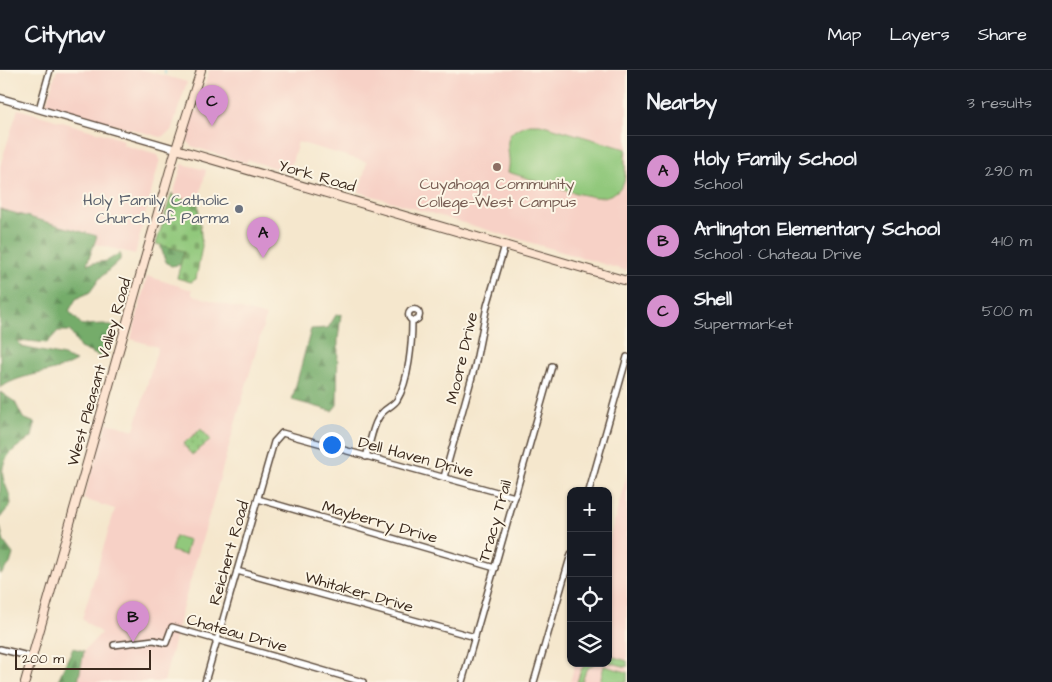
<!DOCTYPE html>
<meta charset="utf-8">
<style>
:root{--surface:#171b24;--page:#242831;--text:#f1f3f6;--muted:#9ea1a6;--line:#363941;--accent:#d690ce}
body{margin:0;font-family:"Architects Daughter",sans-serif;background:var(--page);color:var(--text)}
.controls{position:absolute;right:15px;bottom:15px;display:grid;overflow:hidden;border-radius:10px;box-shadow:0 1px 4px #0004}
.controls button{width:45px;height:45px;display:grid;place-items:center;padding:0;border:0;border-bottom:1px solid var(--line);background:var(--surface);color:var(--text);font:25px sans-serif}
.scale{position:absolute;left:15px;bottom:12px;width:136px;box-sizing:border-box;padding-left:5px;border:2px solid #3b2a1e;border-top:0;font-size:14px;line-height:18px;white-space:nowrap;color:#3b2a1e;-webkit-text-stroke:4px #fcf5e5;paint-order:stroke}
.you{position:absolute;left:331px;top:374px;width:18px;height:18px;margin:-12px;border:4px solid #fff;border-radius:50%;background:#1a73e8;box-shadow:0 0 0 8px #1a73e833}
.badge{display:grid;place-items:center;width:32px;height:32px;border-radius:50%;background:var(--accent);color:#111;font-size:16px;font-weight:700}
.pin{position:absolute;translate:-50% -41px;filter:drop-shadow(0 1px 2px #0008)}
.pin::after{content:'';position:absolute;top:26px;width:18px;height:15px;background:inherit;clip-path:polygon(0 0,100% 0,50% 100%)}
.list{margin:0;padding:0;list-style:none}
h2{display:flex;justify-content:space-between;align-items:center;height:65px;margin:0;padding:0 20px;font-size:21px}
h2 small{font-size:16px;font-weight:400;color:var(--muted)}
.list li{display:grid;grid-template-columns:32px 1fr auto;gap:15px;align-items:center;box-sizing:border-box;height:70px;padding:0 20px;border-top:1px solid var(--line)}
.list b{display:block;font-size:19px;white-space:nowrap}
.list p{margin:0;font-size:16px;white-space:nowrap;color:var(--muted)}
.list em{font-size:16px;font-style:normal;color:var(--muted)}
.icon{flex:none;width:28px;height:28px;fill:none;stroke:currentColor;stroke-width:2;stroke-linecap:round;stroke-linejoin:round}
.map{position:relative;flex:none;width:627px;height:612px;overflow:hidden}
header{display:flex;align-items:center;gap:30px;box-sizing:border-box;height:70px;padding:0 25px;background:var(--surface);border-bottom:1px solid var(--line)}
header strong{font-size:24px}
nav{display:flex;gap:28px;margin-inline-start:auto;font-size:18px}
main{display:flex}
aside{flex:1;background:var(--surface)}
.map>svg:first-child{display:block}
.built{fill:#f7d1c6}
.forest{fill:url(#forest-firs);stroke:#586b44}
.cemetery{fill:url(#cemetery-stones);stroke:#66794c}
.park{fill:#91c87b;stroke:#66794c}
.garden{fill:url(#garden-dots);stroke:#66794c}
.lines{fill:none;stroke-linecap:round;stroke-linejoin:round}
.stream{stroke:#63c7e1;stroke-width:1}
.minor-casing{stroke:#574638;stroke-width:8}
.tertiary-casing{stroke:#574638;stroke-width:9}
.secondary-casing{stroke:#574638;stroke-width:10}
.minor{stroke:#fff;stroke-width:5}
.tertiary{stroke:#fff;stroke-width:6}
.secondary{stroke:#fde4d1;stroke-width:8}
.education-dot{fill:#8d6e63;stroke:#fcf5e5;stroke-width:2}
.worship-dot{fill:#6b7280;stroke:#fcf5e5;stroke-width:2}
.labels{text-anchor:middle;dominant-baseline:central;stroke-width:4;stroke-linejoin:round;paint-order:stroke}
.street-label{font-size:16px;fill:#3b2a1e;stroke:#fcf5e5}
.education-label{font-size:16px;fill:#785e54;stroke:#fcf5e5}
.worship-label{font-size:16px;fill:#5b616d;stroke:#fcf5e5;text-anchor:end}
</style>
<header>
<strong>Citynav</strong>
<nav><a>Map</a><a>Layers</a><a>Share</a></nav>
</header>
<main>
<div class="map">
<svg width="627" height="612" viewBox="0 0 627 612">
<defs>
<pattern id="forest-firs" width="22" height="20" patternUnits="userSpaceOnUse" patternTransform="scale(1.25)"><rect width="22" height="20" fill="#74ac6b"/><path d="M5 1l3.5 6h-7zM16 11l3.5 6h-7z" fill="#608c57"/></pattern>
<pattern id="cemetery-stones" width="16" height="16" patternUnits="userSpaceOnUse" patternTransform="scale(1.25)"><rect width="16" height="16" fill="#91c87b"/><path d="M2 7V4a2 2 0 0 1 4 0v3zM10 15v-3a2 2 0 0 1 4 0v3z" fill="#78a364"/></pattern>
<pattern id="garden-dots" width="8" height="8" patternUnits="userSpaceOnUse" patternTransform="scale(1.25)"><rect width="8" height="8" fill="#91c87b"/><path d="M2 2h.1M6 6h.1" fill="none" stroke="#78a364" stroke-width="1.8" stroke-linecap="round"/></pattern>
</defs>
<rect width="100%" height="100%" fill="#fcf5e5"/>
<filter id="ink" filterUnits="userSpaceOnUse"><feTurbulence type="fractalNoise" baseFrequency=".02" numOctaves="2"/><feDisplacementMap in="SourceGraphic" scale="10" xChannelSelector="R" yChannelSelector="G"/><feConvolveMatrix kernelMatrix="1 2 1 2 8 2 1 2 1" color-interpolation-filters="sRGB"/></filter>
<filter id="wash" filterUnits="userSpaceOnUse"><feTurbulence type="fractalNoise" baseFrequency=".0096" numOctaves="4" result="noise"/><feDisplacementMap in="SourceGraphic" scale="20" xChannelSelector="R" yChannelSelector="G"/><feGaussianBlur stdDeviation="1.12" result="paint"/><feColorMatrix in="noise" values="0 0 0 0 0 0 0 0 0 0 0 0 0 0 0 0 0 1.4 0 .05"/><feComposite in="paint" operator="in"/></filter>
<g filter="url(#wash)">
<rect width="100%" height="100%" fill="#f5e7cd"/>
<!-- built -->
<g class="built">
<path d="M57,0h87l43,12 -16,49 -10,6 -116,-31z"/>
<path d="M209,0h418v201l-268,-79 8,-30 -69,-20 -9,30 -41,-12 -2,3 -55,-17 -4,-6 1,-12 6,-16h3z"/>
<path d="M18,39l106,31 -1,5 34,10 3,4 -25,95 -40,-10 2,-9 -97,-26v-43z"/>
<path d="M182,94l24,6 -8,33 -25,-7z"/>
<path d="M147,206l45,14v5l74,21 -86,301 -16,65h-86l6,-31 17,-18 -19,-14 33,-110 -32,-10 24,-76 27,7 24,-83 -27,-8z"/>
<path d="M627,405v207h-57l5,-19h33v-120z"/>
</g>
<!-- forest -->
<g class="forest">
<path d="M0,139l97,27 -10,28 20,-3 13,-8v7l-20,18 -10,14 -14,7 -7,12 13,14 22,-1 11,3 -9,32 -26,-11 -10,-17h-12l-11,12 -19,-2 -10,1 4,5 42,9 12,5c-25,15 -51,10 -76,27z"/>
<path d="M191,143l-7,51 -13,2 -5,-4 -5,-14 1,-8z"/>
<path d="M341,244l-3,26 -1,65 -5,6 -40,-11 19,-71 17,-1 8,-13z"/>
<path d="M0,322l15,10 8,16 12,5 -3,14c-15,10 -32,19 -29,40 2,10 7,14 8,27l-11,14z"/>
<path d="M0,456l4,16 9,12 -3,10 -10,11z"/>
<path d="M73,578l11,3 -6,31h-21z"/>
</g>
<!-- cemetery -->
<path class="cemetery" d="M172,123l1,3 25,7 4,43 -6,33 -5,3 -14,-4 7,-27 -28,-7z"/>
<!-- park -->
<g class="park">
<path d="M530,54h10l86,25c-3,11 1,21 -2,33 -4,9 -13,14 -22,15 -17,2 -74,-19 -94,-25 6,-20 -14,-39 22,-48z"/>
<path d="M175,466l14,4 -4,15 -14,-4z"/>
<path d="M611,586l16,5v6l-19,-5v-5z"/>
<path d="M586,593h9l-9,7 -4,12h-5l4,-12z"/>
<path d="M604,596l23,6v10h-27z"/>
</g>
<!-- garden -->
<path class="garden" d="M201,359l10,11 -19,15 -9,-11z"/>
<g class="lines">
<!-- stream -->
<path class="stream" d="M165,0v4"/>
</g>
</g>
<g filter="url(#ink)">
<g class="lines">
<!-- minor casing -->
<g class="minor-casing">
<g id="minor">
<path d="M39,39l11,-39"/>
<circle cx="414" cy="245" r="5.5"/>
<path d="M366,387c4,-13 7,-35 16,-44 4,-5 11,-7 15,-13 12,-19 15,-57 15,-79"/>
<path d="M444,407l31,-111 12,-60 18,-61"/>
<path d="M589,421l38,-134"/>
<path d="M258,429l237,69"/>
<path d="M237,501l238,66"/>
<path d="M114,575l40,-5 12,3 6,-16 191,55"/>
<path d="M0,579l32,8"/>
<path d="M205,612l69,-240 8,-9 233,64"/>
<path d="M462,612l90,-316"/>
<path d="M534,612l37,-128"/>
</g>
</g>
<!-- tertiary casing -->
<g class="tertiary-casing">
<path id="tertiary" d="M0,28l176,51"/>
</g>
<!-- secondary casing -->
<g class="secondary-casing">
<g id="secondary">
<path d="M176,79l451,132"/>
<path d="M25,612l151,-533 25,-79"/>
</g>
</g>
<!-- minor -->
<use href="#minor" class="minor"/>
<!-- tertiary -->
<use href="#tertiary" class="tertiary"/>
<!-- secondary -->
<use href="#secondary" class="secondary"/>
</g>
</g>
<!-- markers -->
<circle class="education-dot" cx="497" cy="97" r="5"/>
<circle class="worship-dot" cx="239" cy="139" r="5"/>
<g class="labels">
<!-- street labels -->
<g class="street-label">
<text transform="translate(317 106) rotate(16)">York Road</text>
<text transform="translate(462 288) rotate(-77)">Moore Drive</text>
<text transform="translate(99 302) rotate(-74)">West Pleasant Valley Road</text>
<text transform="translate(416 387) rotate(15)">Dell Haven Drive</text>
<text transform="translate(495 451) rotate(-74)">Tracy Trail</text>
<text transform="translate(380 452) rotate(16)">Mayberry Drive</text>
<text transform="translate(229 483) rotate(-74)">Reichert Road</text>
<text transform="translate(359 522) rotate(16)">Whitaker Drive</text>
<text transform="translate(237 563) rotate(16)">Chateau Drive</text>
</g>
<!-- education labels -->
<g class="education-label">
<text x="497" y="114">Cuyahoga Community<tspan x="497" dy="18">College—West Campus</tspan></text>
</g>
<!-- worship labels -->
<g class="worship-label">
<text x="229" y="130">Holy Family Catholic<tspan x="229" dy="18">Church of Parma</tspan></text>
</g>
</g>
</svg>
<div class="controls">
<button>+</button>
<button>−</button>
<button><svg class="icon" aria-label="locate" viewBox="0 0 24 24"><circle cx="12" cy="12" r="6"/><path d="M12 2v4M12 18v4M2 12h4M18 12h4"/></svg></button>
<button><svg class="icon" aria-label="layers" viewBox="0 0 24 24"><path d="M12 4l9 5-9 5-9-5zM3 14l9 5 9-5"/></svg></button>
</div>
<div class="scale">200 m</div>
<div class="you"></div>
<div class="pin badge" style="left:263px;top:188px">A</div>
<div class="pin badge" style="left:133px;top:572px">B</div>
<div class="pin badge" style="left:212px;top:56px">C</div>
</div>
<aside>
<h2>Nearby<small>3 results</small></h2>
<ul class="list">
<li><span class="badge">A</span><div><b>Holy Family School</b><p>School</p></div><em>290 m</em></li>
<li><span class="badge">B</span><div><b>Arlington Elementary School</b><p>School · Chateau Drive</p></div><em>410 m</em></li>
<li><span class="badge">C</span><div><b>Shell</b><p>Supermarket</p></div><em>500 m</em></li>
</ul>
</aside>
</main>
